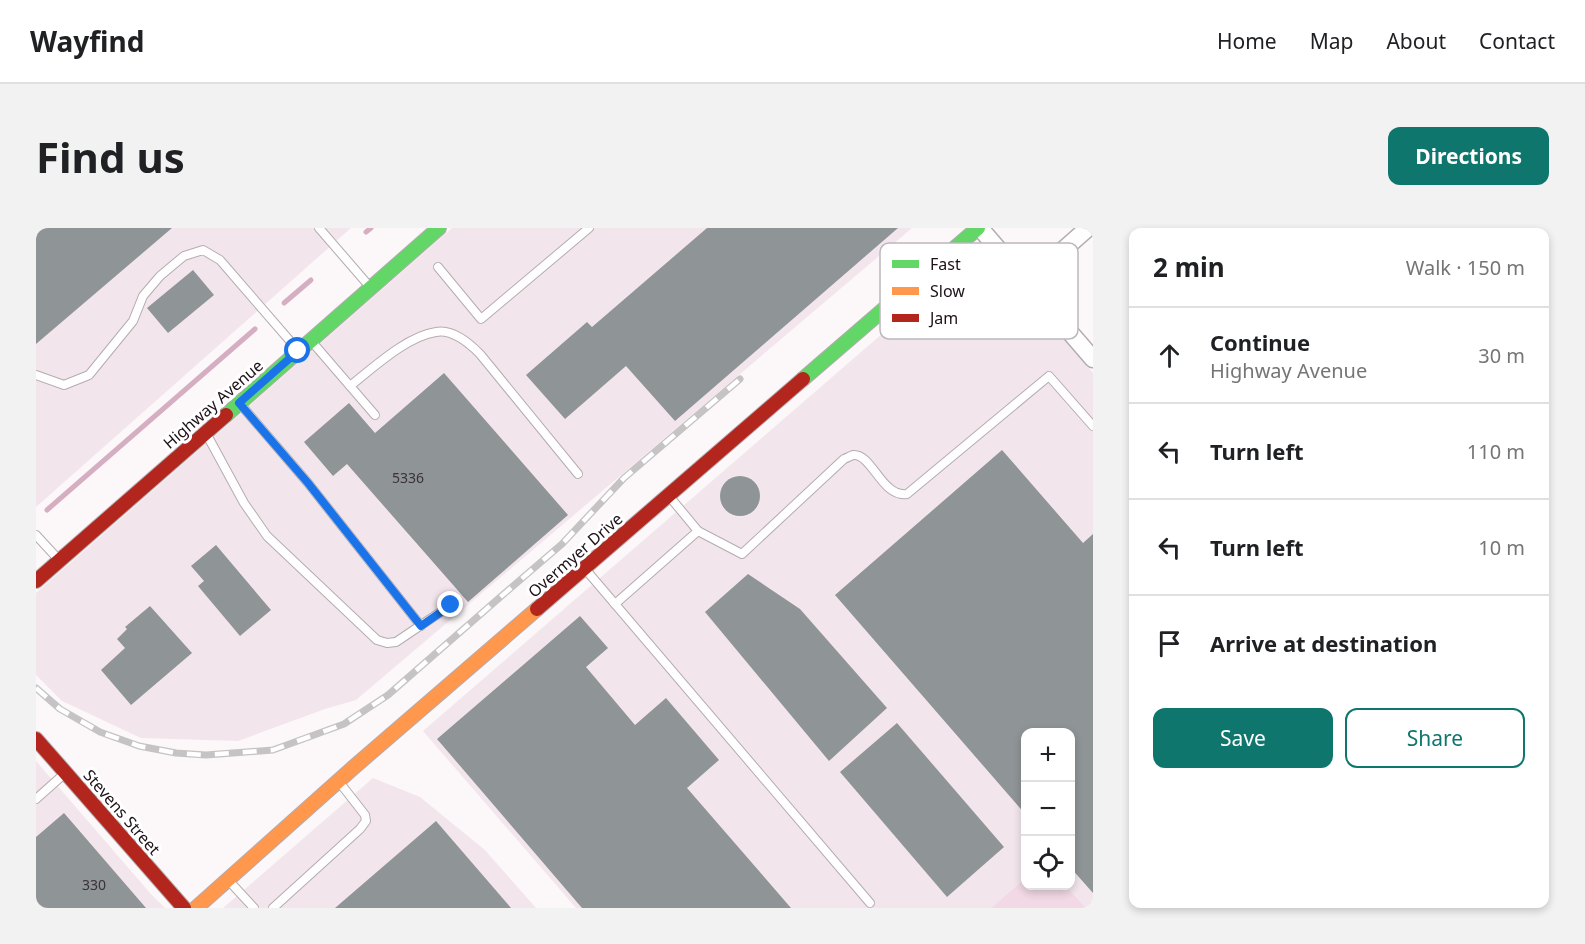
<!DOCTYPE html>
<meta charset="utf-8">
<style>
:root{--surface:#fff;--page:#f2f2f2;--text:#202124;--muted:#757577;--line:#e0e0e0;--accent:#0f766e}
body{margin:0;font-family:"Noto Sans",sans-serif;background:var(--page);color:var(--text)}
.controls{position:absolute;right:18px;bottom:18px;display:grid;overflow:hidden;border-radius:12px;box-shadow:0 3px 9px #0003}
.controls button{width:54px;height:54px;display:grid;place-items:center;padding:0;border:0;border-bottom:2px solid var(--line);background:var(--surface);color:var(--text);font:30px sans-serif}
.stop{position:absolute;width:18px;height:18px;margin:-14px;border:4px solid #1a73e8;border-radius:50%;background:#fff}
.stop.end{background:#1a73e8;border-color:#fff;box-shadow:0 2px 6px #0008}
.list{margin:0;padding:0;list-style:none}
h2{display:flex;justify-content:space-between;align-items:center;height:78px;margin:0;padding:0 24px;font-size:26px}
h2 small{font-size:20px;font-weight:400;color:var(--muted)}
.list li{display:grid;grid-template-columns:39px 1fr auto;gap:18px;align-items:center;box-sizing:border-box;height:96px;padding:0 24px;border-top:2px solid var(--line)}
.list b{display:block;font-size:22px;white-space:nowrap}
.list p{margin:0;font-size:20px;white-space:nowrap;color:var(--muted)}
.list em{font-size:20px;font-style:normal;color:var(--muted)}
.actions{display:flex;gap:12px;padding:18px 24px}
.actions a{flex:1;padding:14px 0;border:2px solid var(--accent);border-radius:12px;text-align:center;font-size:21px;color:var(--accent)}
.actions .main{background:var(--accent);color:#fff}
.icon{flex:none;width:33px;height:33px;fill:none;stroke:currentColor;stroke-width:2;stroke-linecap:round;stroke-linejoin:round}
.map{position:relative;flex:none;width:1057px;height:680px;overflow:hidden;border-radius:12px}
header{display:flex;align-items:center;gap:36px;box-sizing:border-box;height:84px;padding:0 30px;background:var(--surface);border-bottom:2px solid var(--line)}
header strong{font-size:28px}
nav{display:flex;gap:33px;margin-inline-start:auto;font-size:21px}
.intro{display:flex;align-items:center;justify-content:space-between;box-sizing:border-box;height:144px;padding:0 36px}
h1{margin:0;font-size:42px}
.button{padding:15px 27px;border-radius:12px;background:var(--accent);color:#fff;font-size:21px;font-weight:700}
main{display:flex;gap:36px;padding:0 36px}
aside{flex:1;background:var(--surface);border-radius:12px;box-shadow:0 3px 9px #0003}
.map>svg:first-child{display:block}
.built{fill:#f2e6ec}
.green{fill:#f2d9e5}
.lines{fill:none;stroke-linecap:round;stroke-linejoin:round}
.stream{stroke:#d5aec2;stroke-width:5}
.building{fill:#8f9497}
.lane-casing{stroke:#b4acb0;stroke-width:10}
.street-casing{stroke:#b4acb0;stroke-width:19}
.fast-casing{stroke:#b4acb0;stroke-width:16}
.slow-casing{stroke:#b4acb0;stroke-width:16}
.jam-casing{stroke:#b4acb0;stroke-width:16}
.lane{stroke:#fffefe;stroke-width:8}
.street{stroke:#fffefe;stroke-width:16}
.fast{stroke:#63d668;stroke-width:14}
.slow{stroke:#ff974d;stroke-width:14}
.jam{stroke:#b3261e;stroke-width:14}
.rail-casing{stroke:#c5c3c4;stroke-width:7}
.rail{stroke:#fff;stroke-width:4.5;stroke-dasharray:14;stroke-linecap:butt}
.route{stroke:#1a73e8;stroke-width:8}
.labels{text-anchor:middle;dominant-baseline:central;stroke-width:6;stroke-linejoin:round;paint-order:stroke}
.number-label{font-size:14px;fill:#3a3238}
.street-label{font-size:16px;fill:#1d1118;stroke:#fff}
.key{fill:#fff;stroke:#bbb8ba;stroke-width:1.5}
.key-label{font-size:16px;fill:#1d1118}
</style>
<header>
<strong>Wayfind</strong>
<nav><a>Home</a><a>Map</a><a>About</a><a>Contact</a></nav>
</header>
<div class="intro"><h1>Find us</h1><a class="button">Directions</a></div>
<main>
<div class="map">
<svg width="1057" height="680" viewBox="0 0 1057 680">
<rect width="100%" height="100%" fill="#fcf7f9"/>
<!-- built -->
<g class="built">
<path d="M0,0h315l-315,279z"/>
<path d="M416,0h460l-556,472 -31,9 -87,32 -97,-3 -79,-37 -26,-26v-82z"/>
<path d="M936,28l12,2 27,19 82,96v535h-7l-20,-22h4v-153h-44l-1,145 -34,30h-415l-153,-177z"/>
<path d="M0,533l114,132 15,15h-129z"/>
<path d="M337,550l47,19 65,53 51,58h-313z"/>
</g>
<!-- green -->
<path class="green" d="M989,650l1,8h40l20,22h-95z"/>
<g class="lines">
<!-- stream -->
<g class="stream">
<path d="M330,4l5,-4"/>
<path d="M248,75l27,-23"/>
<path d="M11,282l208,-181"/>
</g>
</g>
<!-- building -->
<g class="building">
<path d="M0,0h136l-136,116z"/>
<path d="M671,0h191l-223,193 -49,-55 -61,53 -39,-44 61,-53 5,5z"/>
<path d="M157,42l21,25 -46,38 -21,-25z"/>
<path d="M408,145l124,142 -100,87 -121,-138 -14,12 -29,-34 45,-39 26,30z"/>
<path d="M966,222l81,93 10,-9v359l-23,-26v-134h-44v82l-191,-220z"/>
<circle cx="704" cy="268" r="20"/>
<path d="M180,317l55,65 -31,26 -42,-50 6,-5 -13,-15z"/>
<path d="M712,346l52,35 87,99 -58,53 -124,-149z"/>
<path d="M114,378l42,47 -61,52 -30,-35 24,-22 -8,-9 10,-10 -2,-2z"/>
<path d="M544,388l28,32 -22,19 49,58 31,-27 53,62 -32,28 104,120h-209l-145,-169z"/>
<path d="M861,495l107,124 -57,50 -107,-125z"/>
<path d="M28,585l82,95h-110v-71z"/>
<path d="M400,593l75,87h-176z"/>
</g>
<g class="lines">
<!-- lane casing -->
<g class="lane-casing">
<g id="lane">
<path d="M283,0l51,59"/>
<path d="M402,39l43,52 108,-91"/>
<path d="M277,115l62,72"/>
<path d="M0,147l28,10 25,-10 44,-54 10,-25 17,-20 24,-20 19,-6 17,10 77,89"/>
<path d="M314,158c23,-18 57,-50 86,-54 17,-3 33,11 44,22l98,120"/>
<path d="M205,177l67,78 113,143"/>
<path d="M171,207l37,68 23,33 110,104 10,3 9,-1 55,-37"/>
<path d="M633,268l29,35 44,23 102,-95c3,-1 6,-3 9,-4 19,-2 29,43 54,39l142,-118 44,50"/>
<path d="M0,307l23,25"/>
<path d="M550,342l284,333"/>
<path d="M579,376l83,-73"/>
<path d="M0,571l27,-24"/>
<path d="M194,654l24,26"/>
<path d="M237,680l87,-79 6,-8 -1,-6 -25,-32"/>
</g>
</g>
<!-- street casing -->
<g class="street-casing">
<g id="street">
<path d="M944,0l113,131"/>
<path d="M991,54l61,-54"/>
</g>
</g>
<!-- fast casing -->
<g class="fast-casing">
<g id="fast">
<path d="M767,151l175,-151"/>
<path d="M190,187l213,-187"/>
</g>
</g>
<!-- slow casing -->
<g class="slow-casing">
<path id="slow" d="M160,680l158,-141 183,-158"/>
</g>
<!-- jam casing -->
<g class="jam-casing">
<g id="jam">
<path d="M0,353l190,-166"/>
<path d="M501,381l266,-230"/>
<path d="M0,511l148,169"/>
</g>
</g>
<!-- lane -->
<use href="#lane" class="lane"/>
<!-- street -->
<use href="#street" class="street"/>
<!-- fast -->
<use href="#fast" class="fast"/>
<!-- slow -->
<use href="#slow" class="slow"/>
<!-- jam -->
<use href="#jam" class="jam"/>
<!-- rail casing -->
<g class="rail-casing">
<path id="rail" d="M0,460l24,21 40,23 39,14 37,7 30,2 67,-5 71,-26 44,-29 110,-96 64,-55 62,-66 116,-99"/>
</g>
<!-- rail -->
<use href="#rail" class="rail"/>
</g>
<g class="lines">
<!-- route -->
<path class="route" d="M262,123l-59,52 69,80 113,143 30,-21"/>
</g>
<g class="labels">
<!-- number labels -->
<g class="number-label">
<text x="372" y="249">5336</text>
<text x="58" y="656">330</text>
</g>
<!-- street labels -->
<g class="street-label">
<text transform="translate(177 176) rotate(-41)">Highway Avenue</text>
<text transform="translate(539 327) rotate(-41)">Overmyer Drive</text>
<text transform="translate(86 584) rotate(49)">Stevens Street</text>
</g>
</g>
<!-- legend -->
<rect x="844" y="15" width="198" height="96" rx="9" class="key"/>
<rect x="856" y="32" width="27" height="8" fill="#63d668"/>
<rect x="856" y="59" width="27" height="8" fill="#ff974d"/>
<rect x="856" y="86" width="27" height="8" fill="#b3261e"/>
<g class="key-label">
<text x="894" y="42">Fast</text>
<text x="894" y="69">Slow</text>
<text x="894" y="96">Jam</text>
</g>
</svg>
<div class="controls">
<button>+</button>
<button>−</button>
<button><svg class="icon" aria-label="locate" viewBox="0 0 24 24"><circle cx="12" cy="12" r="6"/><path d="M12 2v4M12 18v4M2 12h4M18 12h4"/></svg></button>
</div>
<div class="stop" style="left:262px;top:123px"></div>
<div class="stop end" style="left:415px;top:377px"></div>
</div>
<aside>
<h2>2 min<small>Walk · 150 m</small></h2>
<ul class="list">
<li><svg class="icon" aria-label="ahead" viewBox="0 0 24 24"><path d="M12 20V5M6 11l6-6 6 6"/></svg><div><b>Continue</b><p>Highway Avenue</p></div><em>30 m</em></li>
<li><svg class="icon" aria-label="left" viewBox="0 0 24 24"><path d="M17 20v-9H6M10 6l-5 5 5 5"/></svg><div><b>Turn left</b></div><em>110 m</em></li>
<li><svg class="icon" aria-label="left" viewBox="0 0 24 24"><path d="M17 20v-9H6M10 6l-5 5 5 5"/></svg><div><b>Turn left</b></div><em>10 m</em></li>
<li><svg class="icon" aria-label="arrive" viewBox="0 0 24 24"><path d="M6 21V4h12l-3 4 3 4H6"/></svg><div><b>Arrive at destination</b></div></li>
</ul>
<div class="actions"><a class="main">Save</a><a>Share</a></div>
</aside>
</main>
